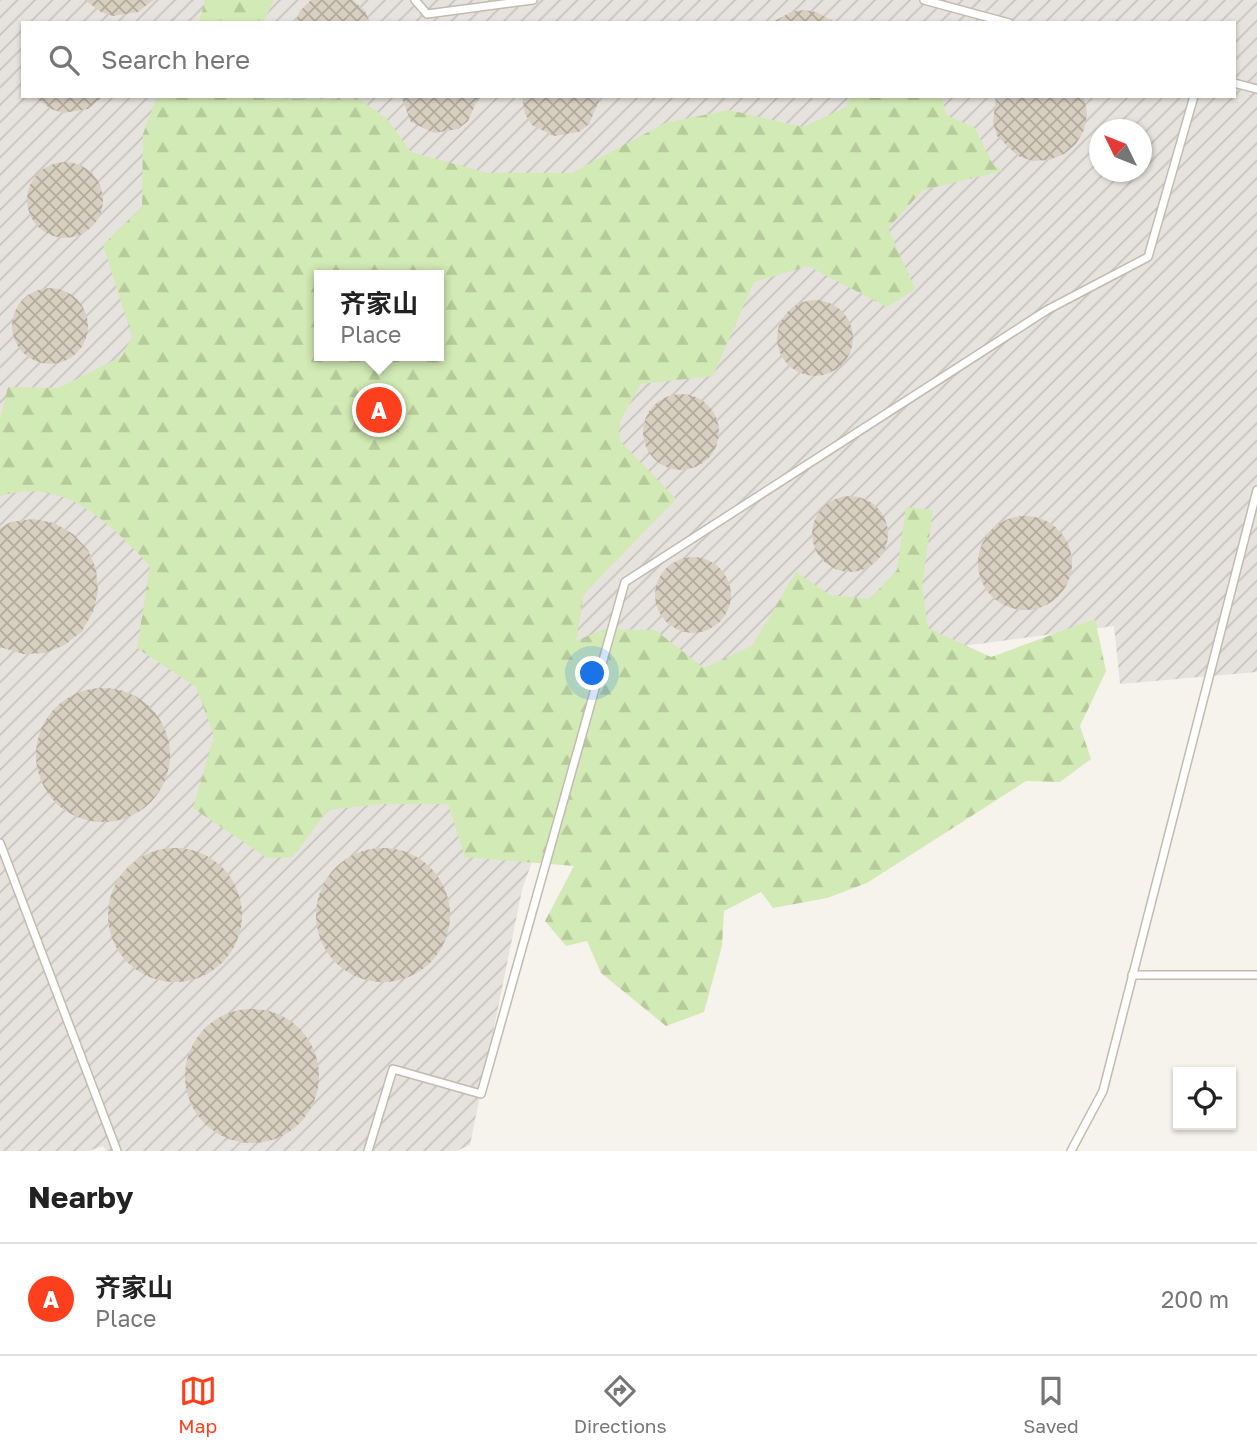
<!DOCTYPE html>
<meta charset="utf-8">
<style>
:root{--surface:#fff;--page:#f2f2f2;--text:#222;--muted:#767676;--line:#e0e0e0;--accent:#fc3f1d}
body{margin:0;font-family:"Golos Text","Noto Sans SC",sans-serif;background:var(--page);color:var(--text)}
.controls{position:absolute;right:21px;bottom:21px;display:grid;overflow:hidden;border-radius:0px;box-shadow:0 2px 5px #0004}
.controls button{width:63px;height:63px;display:grid;place-items:center;padding:0;border:0;border-bottom:2px solid var(--line);background:var(--surface);color:var(--text);font:35px sans-serif}
.compass{position:absolute;left:1089px;top:119px;width:63px;height:63px;border-radius:50%;background:var(--surface);box-shadow:0 2px 5px #0004;rotate:313deg}
.you{position:absolute;left:593px;top:674px;width:24px;height:24px;margin:-18px;border:5px solid #fff;border-radius:50%;background:#1a73e8;box-shadow:0 0 0 10px #1a73e833}
.badge{display:grid;place-items:center;width:46px;height:46px;border-radius:50%;background:var(--accent);color:#fff;font-size:23px;font-weight:700}
.pin{position:absolute;translate:-50% -50%;border:4px solid #fff;box-shadow:0 2px 7px #0006}
.popup{position:absolute;left:314px;top:270px;width:130px;height:91px;box-sizing:border-box;display:grid;place-content:center;border-radius:0px;background:var(--surface);filter:drop-shadow(0 2px 5px #0005);font-size:23px;white-space:nowrap;color:var(--muted)}
.popup b{font-size:26px;color:var(--text)}
.popup::after{content:'';position:absolute;left:50%;top:100%;margin-left:-14px;border:14px solid transparent;border-top-color:var(--surface)}
.list{margin:0;padding:0;list-style:none}
h2{display:flex;justify-content:space-between;align-items:center;height:91px;margin:0;padding:0 28px;font-size:30px}
h2 small{font-size:23px;font-weight:400;color:var(--muted)}
.list li{display:grid;grid-template-columns:46px 1fr auto;gap:21px;align-items:center;box-sizing:border-box;height:112px;padding:0 28px;border-top:2px solid var(--line)}
.list b{display:block;font-size:26px;white-space:nowrap}
.list p{margin:0;font-size:23px;white-space:nowrap;color:var(--muted)}
.list em{font-size:23px;font-style:normal;color:var(--muted)}
.icon{flex:none;width:38px;height:38px;fill:none;stroke:currentColor;stroke-width:2;stroke-linecap:round;stroke-linejoin:round}
.map{position:relative;flex:none;width:1257px;height:1151px;overflow:hidden}
.search{position:absolute;background:var(--surface);box-shadow:0 2px 5px #0004;left:21px;right:21px;top:21px;height:77px;display:flex;align-items:center;gap:18px;box-sizing:border-box;padding:0 24px;border-radius:0px;color:var(--muted);font-size:26px}
.sheet{height:203px;background:var(--surface)}
nav{display:flex;justify-content:space-around;align-items:center;box-sizing:border-box;height:98px;border-top:2px solid var(--line);background:var(--surface);font-size:19px;color:var(--muted)}
nav a{display:grid;justify-items:center;gap:4px}
nav .on{color:var(--accent)}
.map>svg:first-child{display:block}
.industrial{fill:url(#industrial-furrows);fill-rule:evenodd}
.forest{fill:url(#forest-firs);fill-rule:evenodd}
.building{fill:url(#building-cross-hatch)}
.lines{fill:none;stroke-linecap:round;stroke-linejoin:round}
.service-casing{stroke:#c2bbae;stroke-width:10}
.service{stroke:#fff;stroke-width:7}
</style>
<div class="map">
<svg width="1257" height="1151" viewBox="0 0 1257 1151">
<defs>
<pattern id="industrial-furrows" width="10" height="10" patternUnits="userSpaceOnUse" patternTransform="scale(1.75)"><rect width="10" height="10" fill="#e6e2dd"/><path d="M-1 1l2-2M0 10L10 0M9 11l2-2" fill="none" stroke="#c7c3be"/></pattern>
<pattern id="forest-firs" width="22" height="20" patternUnits="userSpaceOnUse" patternTransform="scale(1.75)"><rect width="22" height="20" fill="#d2eab5"/><path d="M5 1l3.5 6h-7zM16 11l3.5 6h-7z" fill="#b6ca9c"/></pattern>
<pattern id="building-cross-hatch" width="8" height="8" patternUnits="userSpaceOnUse" patternTransform="scale(1.75)"><rect width="8" height="8" fill="#d8cfc1"/><path d="M0 0l8 8M0 8l8-8" fill="none" stroke="#b1aa9e"/></pattern>
</defs>
<rect width="100%" height="100%" fill="#f6f3ec"/>
<!-- industrial -->
<path class="industrial" d="M0,0h1257v672l-137,12 -6,-58 -523,69 -69,195 -52,255 -14,6h-350l-3,-5 -14,5h-89zM23,23h1211v73h-1211zM1100,130h42v42h-42zM320,275h118v81h-118z"/>
<!-- forest -->
<g class="forest">
<path d="M205,0h69l-11,23h-64z"/>
<path d="M157,96l204,4 26,19 24,33 76,21h85l93,-50 64,-13 74,17 43,-20 5,-11h91l4,19 29,13 17,35 11,8 -80,19 -35,38 27,61 -28,18 -79,-41 -54,16 -41,94 -72,8 -21,37v20l56,58 -92,95 -8,47 28,-12 51,1 49,38 48,-22 44,-74 34,23 40,4 27,-29 9,-63 27,3 -11,75 6,43 63,29 104,-38 11,52 -26,55 11,33 -31,23 -34,-1 -159,102 -40,15 -54,10 -12,-16 -37,19 -2,35 -18,66 -38,14 -65,-53 -14,-32 -21,5 -21,-25 29,-55 -109,-9 -17,-53h-65l-55,6 -35,47 -26,1 -74,-50 21,-72 -18,-49 -59,-39 13,-82c-41,-43 -85,-90 -150,-70v-77l8,-32 51,1 63,-32 10,-20 -29,-91 39,-38 1,-73zM320,275h118v81h-118z"/>
</g>
<!-- building -->
<g class="building">
<path d="M85,0h68l-15,12 -25,4 -12,-4z"/>
<path d="M311,0h42l12,11 5,12h-75l5,-12z"/>
<path d="M804,10l12,2 21,11h-66l20,-11z"/>
<path d="M33,96h71l-16,13 -25,4 -12,-4z"/>
<path d="M401,96h78l-11,25 -10,8 -24,4 -23,-11z"/>
<path d="M522,96h76l1,5 -10,23 -10,8 -25,4 -22,-11 -7,-11z"/>
<path d="M996,96h88l3,18 -3,16 -8,14 -12,10 -15,6 -16,1 -15,-5 -21,-20 -4,-14z"/>
<circle cx="65" cy="200" r="38"/>
<circle cx="50" cy="326" r="38"/>
<circle cx="815" cy="338" r="38"/>
<circle cx="681" cy="432" r="38"/>
<circle cx="850" cy="534" r="38"/>
<circle cx="1025" cy="563" r="47"/>
<path d="M33,519l21,4 19,11 15,16 8,19 2,22 -5,21 -11,19 -17,14 -20,8 -22,1 -23,-7v-119l11,-6z"/>
<circle cx="693" cy="595" r="38"/>
<circle cx="103" cy="755" r="67"/>
<circle cx="175" cy="915" r="67"/>
<circle cx="383" cy="915" r="67"/>
<circle cx="252" cy="1076" r="67"/>
</g>
<g class="lines">
<!-- service casing -->
<g class="service-casing">
<g id="service">
<path d="M415,0l12,14 106,-14"/>
<path d="M924,0l85,23"/>
<path d="M1234,83l23,6"/>
<path d="M0,843l117,308"/>
<path d="M1132,975h125"/>
<path d="M368,1151l25,-82 88,25 144,-512 422,-272 101,-53 46,-161"/>
<path d="M1071,1151l32,-60 154,-601"/>
</g>
</g>
<!-- service -->
<use href="#service" class="service"/>
</g>
</svg>
<div class="controls">
<button><svg class="icon" aria-label="locate" viewBox="0 0 24 24"><circle cx="12" cy="12" r="6"/><path d="M12 2v4M12 18v4M2 12h4M18 12h4"/></svg></button>
</div>
<svg class="compass" viewBox="-18 -18 36 36"><path d="M0-13l5 13h-10z" fill="#e53935"/><path d="M0 13l5-13h-10z" fill="#767676"/></svg>
<div class="you"></div>
<div class="pin badge" style="left:379px;top:410px">A</div>
<div class="popup"><b>齐家山</b>Place</div>
<div class="search"><svg class="icon" aria-label="search" viewBox="0 0 24 24"><circle cx="10" cy="10" r="6"/><path d="M15 15l6 6"/></svg>Search here</div>
</div>
<section class="sheet">
<h2>Nearby<small></small></h2>
<ul class="list">
<li><span class="badge">A</span><div><b>齐家山</b><p>Place</p></div><em>200 m</em></li>
</ul>
</section>
<nav>
<a class="on"><svg class="icon" aria-label="map" viewBox="0 0 24 24"><path d="M3 6l6-2 6 2 6-2v14l-6 2-6-2-6 2zM9 4v14M15 6v14"/></svg>Map</a>
<a><svg class="icon" aria-label="directions" viewBox="0 0 24 24"><path d="M12 3l9 9-9 9-9-9zM9 14v-3h6M13 9l2 2-2 2"/></svg>Directions</a>
<a><svg class="icon" aria-label="saved" viewBox="0 0 24 24"><path d="M7 4h10v16l-5-4-5 4z"/></svg>Saved</a>
</nav>
